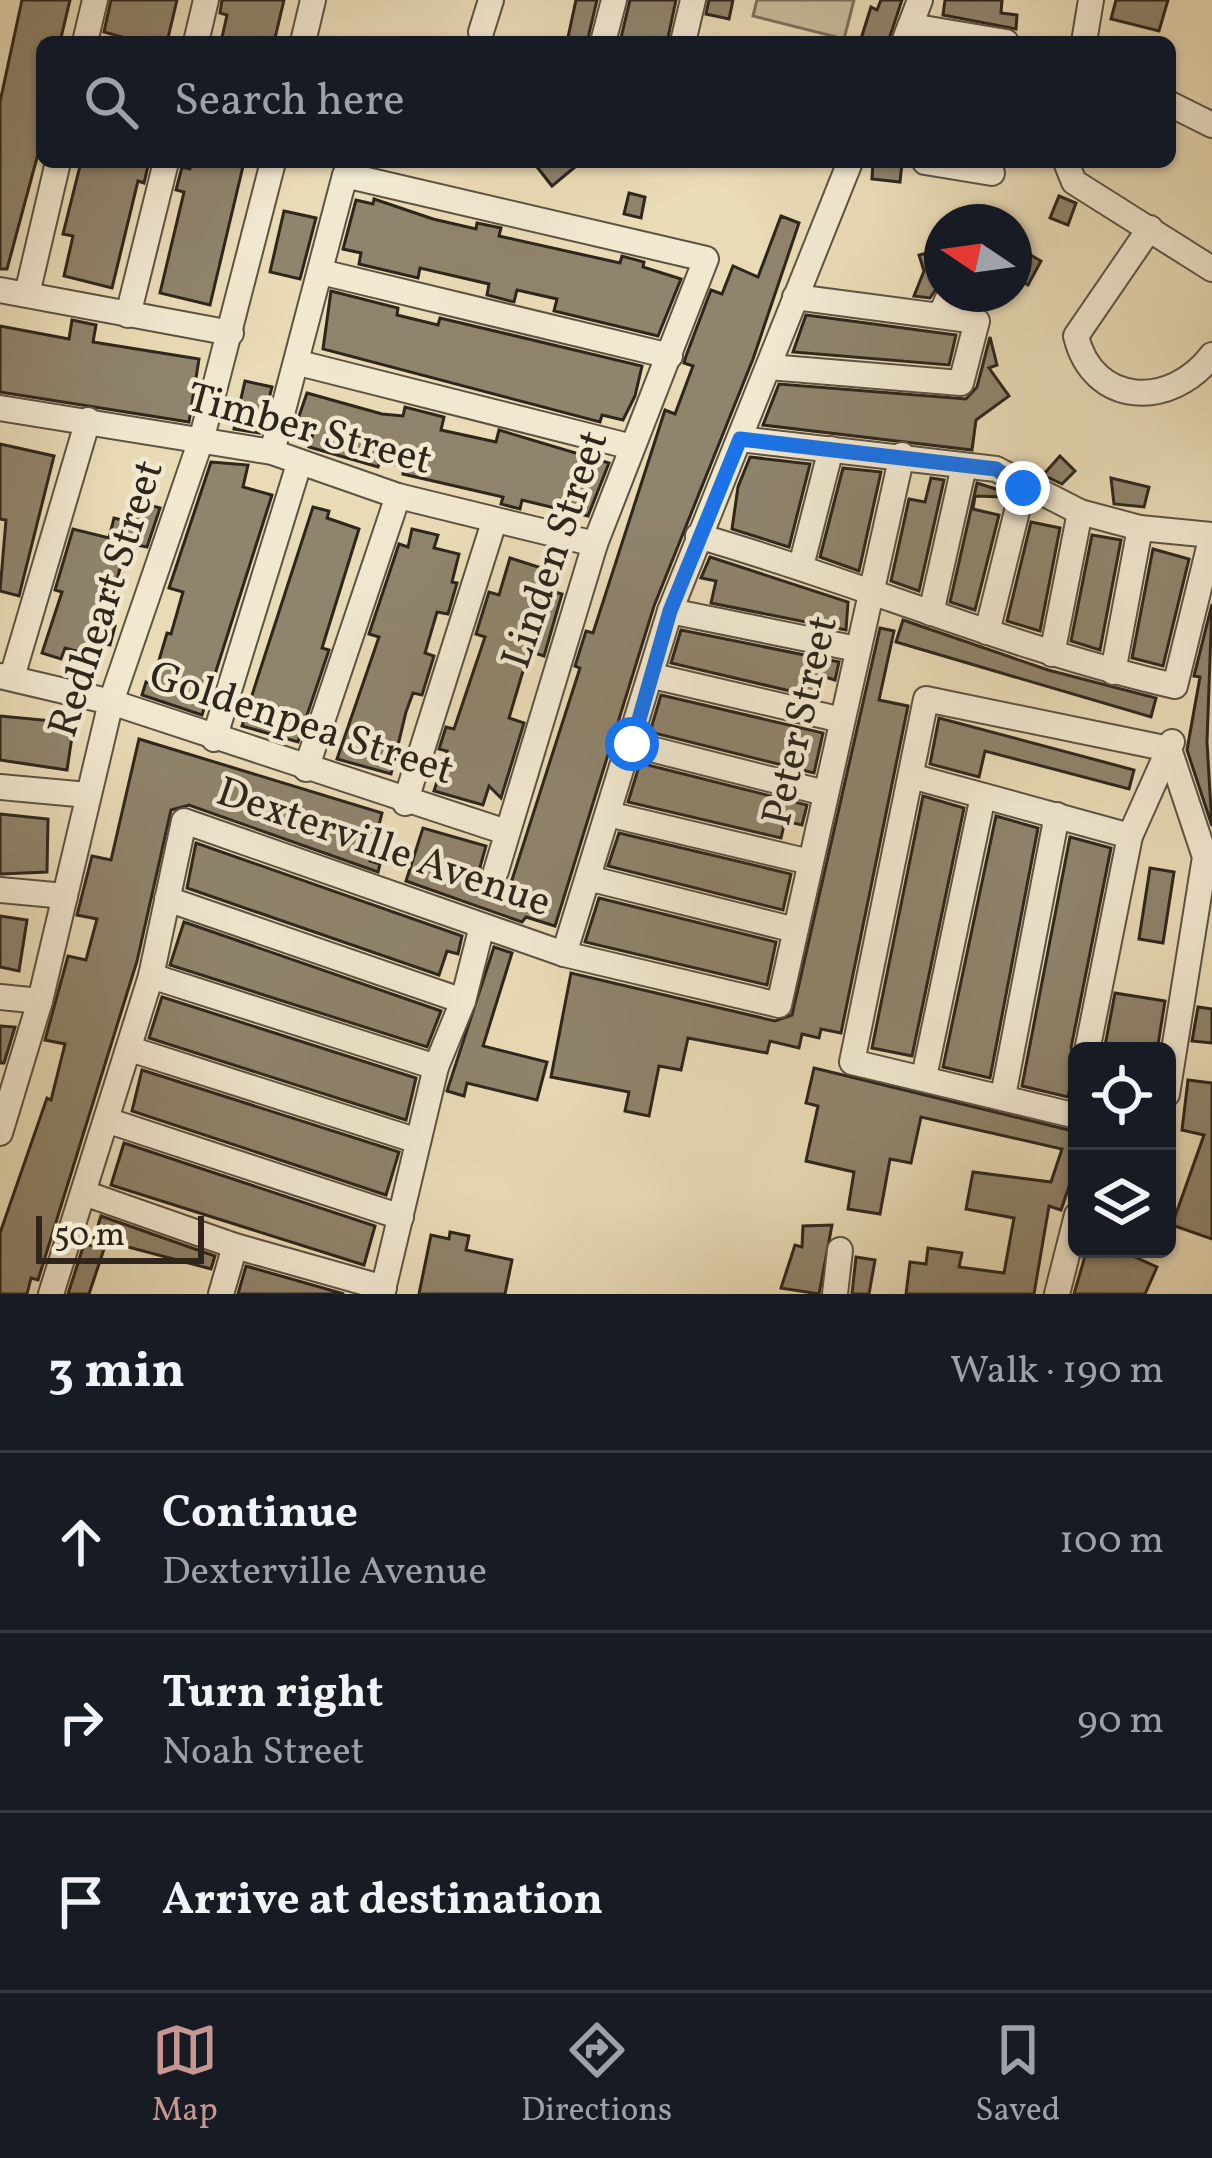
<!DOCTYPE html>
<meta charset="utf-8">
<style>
:root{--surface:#171b24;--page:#242831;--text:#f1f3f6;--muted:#9ea1a6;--line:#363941;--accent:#c59692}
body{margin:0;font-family:Vollkorn,serif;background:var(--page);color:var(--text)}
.controls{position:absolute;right:36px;bottom:36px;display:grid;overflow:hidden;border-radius:18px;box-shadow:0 3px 9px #0004}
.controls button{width:108px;height:108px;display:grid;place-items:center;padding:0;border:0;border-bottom:3px solid var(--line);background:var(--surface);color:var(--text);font:60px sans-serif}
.compass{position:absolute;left:924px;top:204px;width:108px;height:108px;border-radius:50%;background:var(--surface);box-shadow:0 3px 9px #0004;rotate:283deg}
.scale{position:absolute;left:36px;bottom:30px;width:168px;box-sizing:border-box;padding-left:12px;border:6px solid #2e261c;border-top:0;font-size:33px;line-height:42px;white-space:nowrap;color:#2e261c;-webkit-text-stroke:9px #f1e8d0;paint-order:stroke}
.stop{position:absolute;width:36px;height:36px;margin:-27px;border:9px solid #1a73e8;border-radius:50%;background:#fff}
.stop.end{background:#1a73e8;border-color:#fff;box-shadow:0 3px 12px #0008}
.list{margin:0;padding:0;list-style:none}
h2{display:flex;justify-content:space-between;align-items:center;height:156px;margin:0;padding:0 48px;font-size:51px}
h2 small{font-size:39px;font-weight:400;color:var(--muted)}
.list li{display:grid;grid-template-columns:78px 1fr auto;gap:36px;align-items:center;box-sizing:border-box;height:180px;padding:0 48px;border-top:3px solid var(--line)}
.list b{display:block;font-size:45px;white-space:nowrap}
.list p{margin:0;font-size:39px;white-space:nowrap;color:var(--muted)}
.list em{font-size:39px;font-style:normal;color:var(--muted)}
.icon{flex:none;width:66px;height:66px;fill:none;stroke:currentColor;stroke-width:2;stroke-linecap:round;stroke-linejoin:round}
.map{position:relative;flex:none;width:1212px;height:1294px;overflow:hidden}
.search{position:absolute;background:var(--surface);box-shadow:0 3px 9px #0004;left:36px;right:36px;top:36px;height:132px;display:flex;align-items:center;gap:30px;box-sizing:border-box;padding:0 42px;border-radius:18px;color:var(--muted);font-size:45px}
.sheet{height:696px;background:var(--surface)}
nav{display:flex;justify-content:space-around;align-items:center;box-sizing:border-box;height:168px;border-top:3px solid var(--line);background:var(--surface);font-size:33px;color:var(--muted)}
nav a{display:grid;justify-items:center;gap:6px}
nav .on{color:var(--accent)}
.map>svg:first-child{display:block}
.green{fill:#c9bc9c;stroke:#7c715c;stroke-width:3}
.building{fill:#8f846c;stroke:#2e261c;stroke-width:3}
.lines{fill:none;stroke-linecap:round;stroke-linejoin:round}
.minor-casing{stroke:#5d5342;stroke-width:28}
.minor{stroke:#f1e8d0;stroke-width:24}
.route{stroke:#1a73e8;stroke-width:15}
.labels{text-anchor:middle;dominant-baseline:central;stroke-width:9;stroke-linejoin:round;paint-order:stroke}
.street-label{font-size:42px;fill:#2e261c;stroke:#f1e8d0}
</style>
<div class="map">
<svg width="1212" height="1294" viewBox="0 0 1212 1294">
<rect width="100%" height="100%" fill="#e9dbb6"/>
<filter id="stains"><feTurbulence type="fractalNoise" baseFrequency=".00167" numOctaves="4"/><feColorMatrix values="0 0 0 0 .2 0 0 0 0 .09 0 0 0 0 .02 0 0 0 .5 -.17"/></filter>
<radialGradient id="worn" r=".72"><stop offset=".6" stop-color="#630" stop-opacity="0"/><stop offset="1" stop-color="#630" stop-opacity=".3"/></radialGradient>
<!-- green -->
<path class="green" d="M757,0h97l-10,39 -91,-23z"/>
<!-- building -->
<g class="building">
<path d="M22,0h48l-10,42h-18v97l-35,130h-7v-167z"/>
<path d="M111,0h66l-10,42h-46l1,-5 -18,-5z"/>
<path d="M222,0h62l-10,42h-53l6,-27 -7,-2z"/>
<path d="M576,0h21l-10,42h-20z"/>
<path d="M630,0h46l-9,42h-47z"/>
<path d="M709,0h24l-4,19 -23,-5z"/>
<path d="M881,0h21l-14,42h-28l11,-35 6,3z"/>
<path d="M945,0h57l-1,13 16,2 -1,14 -73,-14z"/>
<path d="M1116,0h52l-9,31 -48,-12z"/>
<path d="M81,162h68l-5,21 -6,-2 -26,107 -48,-12 9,-40 -10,-2z"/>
<path d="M192,162h52l-34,143 -50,-12 24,-101 -8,-2 6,-23 8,2z"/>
<path d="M533,162h48l-29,24z"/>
<path d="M873,162l29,1 -2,19 -28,-3z"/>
<path d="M629,193l16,4 -4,21 -17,-4z"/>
<path d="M1059,196l17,7 -8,22 -18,-7z"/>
<path d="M374,199l59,20 43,10 1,-6 24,5 -2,8 121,27 2,-7 22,6 -1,5 38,12 -23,57 -104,-25 3,-12 -40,-9 -3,12 -27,-7 2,-11 -69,-16 -2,10 -59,-14 2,-11 -18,-4 13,-49 17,4z"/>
<path d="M284,211l32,7 -16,61 -30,-7z"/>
<path d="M781,216l18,7 -46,136 -99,247 -99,320 -29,-9 -4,5 -116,-41 17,-53 63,18 -6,21 3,14 9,6 19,-4 69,-215 -5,-2 11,-35 7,2 72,-223 10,4 18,-48 -9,-3 2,-7 25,-66 11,4 11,-28 25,11z"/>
<path d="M939,250l3,30 -12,18 -16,-2 10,-25 -5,-16z"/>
<path d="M1025,252l16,9 -13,24 -14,-8z"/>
<path d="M331,291l67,17 -1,7 41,10 2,-7 202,48 -7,30 -12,24 -21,-5 -2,7 -277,-73z"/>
<path d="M806,315l150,20 -7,30 -156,-13z"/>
<path d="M72,320l24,5 -3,17 106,17 -10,63 -189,-30v-66l69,13z"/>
<path d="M990,337l7,28 -8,3 20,28 -33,24 -4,30 -209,-25 16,-41 187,15 11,-12z"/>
<path d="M245,381l27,6 -12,46 -26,-4z"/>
<path d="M307,393l75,21 21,2 2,-9 39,10 -3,13 55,12 3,-12 110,33 -21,53 -66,-16 -2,9 -19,-5 2,-7 -100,-23 1,-7 -24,-6 -2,6 -69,-20 7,-24 -18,-4z"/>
<path d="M0,444l54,12 -35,140 -19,-5 6,-71 -6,-1z"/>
<path d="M1060,456l15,15 -13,13 -19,-9z"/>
<path d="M750,457l60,7 -21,83 -57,-18 6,-42z"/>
<path d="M211,462l37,3 -5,22 29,8 -70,220 -60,-20 4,-13 6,2 15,-51 4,1 12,-42 -14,-4z"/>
<path d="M843,468l38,4 -22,99 -39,-14z"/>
<path d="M931,478l13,2 -25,111 -28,-10 18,-82 16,3z"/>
<path d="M1111,478l38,9 -5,20 -30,-3z"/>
<path d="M977,483l28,9 -2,5 -28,-1 -2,13 26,6 -24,95 -25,-8z"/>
<path d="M135,501l25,7 -13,39 -20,-4 -22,80 10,3 -5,19 -18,-5 -4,14 -23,-6 -4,11 -19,-6 20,-61 -7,-2 18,-61 36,9 5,-20 16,4z"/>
<path d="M313,507l16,4 -2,7 32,11 -37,119 7,2 -31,92 -56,-16z"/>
<path d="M1031,522l29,6 -20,103 -33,-10z"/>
<path d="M412,529l26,6 -4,13 25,6 -7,28 5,1 -9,31 -11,-2 -12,41 9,3 -12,39 -9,-2 -7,19 -15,62 -54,-15 42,-122 -10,-3 30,-90 9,3z"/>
<path d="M1092,535l29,5 -21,110 -29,-9z"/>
<path d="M1153,549l36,10 -26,107 -31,-8z"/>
<path d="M710,557l138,45 -2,28 -135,-27 5,-22 -15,-3z"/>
<path d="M510,558l47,15 -6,18 11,3 -18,62 -12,-4 -9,19 -14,47 15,5 -23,75 -12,-12 -6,19 -49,-14 13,-40 -8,-2 7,-22 8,2 31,-92 -9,-3 13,-42 10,3z"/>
<path d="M1212,604l-5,138 5,84 -25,-76 13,-73 -6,-1z"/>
<path d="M903,620l145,50 108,28 -5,19 -255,-75z"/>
<path d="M880,628l14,3 -15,69 29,6 -67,327 -20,-4 -2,9 -17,-4 -3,14 -29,-7 -3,12 -79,-15 -7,32 -22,-4 -10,50 -24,-5 4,-19 -78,-15 20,-104 204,48 17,-6z"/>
<path d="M681,630l158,32 -4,18 -10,-3 -5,21 -149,-35z"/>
<path d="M661,695l162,38 -9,40 -164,-41z"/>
<path d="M0,716l74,7 -7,47 -67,-10z"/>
<path d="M939,718l195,52 -5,19 -144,-38 -6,26 -49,-13z"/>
<path d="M139,739l243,74 -12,48 10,3 -2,8 -189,-67 -18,5 -34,151 -99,319 -7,-2 -4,16h-27v-61l47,-135 4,2 14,-56 -20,-4 23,-84 18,4 11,-41 -20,-4 15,-59 19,4z"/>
<path d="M640,763l167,42 -5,20 -17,-4 -4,17 -153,-36z"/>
<path d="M923,796l41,12 -52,248 -40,-8z"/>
<path d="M0,814l48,5 -1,53 -47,2z"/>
<path d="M996,816l42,12 -48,250 -47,-11z"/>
<path d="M619,833l172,41 -8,36 -175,-44z"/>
<path d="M1070,837l41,11 -40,200 4,14 -7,35 -46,-11z"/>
<path d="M196,843l266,93 -4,18 -11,-3 -8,24 -252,-87z"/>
<path d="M1150,868l24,4 -11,71 -24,-4z"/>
<path d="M599,898l177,44 -9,43 -182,-43z"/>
<path d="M0,916l27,4 -8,51 -19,-4z"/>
<path d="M184,922l257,89 -14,36 -257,-82z"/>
<path d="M494,947l18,6 -29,93 64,16 -10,38 -70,-17 -3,13 -17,-5z"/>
<path d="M1115,993l50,8 -8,50h-53z"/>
<path d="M162,997l254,81 -10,42 -257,-82z"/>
<path d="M1198,1007l14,2v34l-20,-2z"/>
<path d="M0,1026l15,1 -11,36h-4z"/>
<path d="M814,1068l263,64v31l-16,47 -12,-4 -15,88h-128l4,-32 16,2 2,-16 34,5 -3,14 45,6 10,-55 -48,-9 7,-37 78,10 11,-33 -141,-32 -10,46 -21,-4 -10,55 -32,-5 6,-37 -48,-11 12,-55 -12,-3z"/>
<path d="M142,1070l257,82 -13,43 -254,-84z"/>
<path d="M1188,1080l24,3v156l-40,-14 32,-90 -22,-5z"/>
<path d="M124,1143l251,83 -11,39 -253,-80z"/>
<path d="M101,1216l114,40 -4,13 -117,-31z"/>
<path d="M832,1225l-13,69 -38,-6 14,-43 7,2 1,-21z"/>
<path d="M450,1232l19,4 -3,14 46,10 -7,34h-86l12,-59 18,4z"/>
<path d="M84,1244l20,5 -15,45h-21z"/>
<path d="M1087,1249h30l40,18 -12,27h-71z"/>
<path d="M856,1257l19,3 -6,34h-17z"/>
<path d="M246,1266l98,28h-106z"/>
</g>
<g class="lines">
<!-- minor casing -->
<g class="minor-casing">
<g id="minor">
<path d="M911,26l95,16"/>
<path d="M481,32l10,-32"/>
<path d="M85,42l10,-42"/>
<path d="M196,42l10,-42"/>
<path d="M303,42l10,-42"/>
<path d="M603,42l11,-42"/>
<path d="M683,42l10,-42"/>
<path d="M904,42l16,-42"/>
<path d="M1084,42l7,-42"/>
<path d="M1170,104l42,21"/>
<path d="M925,162l67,11"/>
<path d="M1066,162l8,20 138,87"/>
<path d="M1150,228l-74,108c17,71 95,73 136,19"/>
<path d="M321,272l349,84"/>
<path d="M0,290l231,43"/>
<path d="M27,294l31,-132"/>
<path d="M128,315l38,-153"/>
<path d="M940,316l10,-22"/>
<path d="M299,363l333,84"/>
<path d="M769,367l192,16 16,-62 -182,-24"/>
<path d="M0,408l272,44 126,44 197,48"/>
<path d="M272,452l73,-277 361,84 -111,285 -99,327"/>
<path d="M698,536c161,46 314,113 477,150l37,-151 -72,-7 -60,-16 -84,-43 -256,-30"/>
<path d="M801,566l30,-117"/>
<path d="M670,611l187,38"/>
<path d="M931,613l33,-147"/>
<path d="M987,632l36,-145"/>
<path d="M1052,654l28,-142"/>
<path d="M1113,672l27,-144"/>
<path d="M0,676l111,26 395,130"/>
<path d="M653,676l189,44"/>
<path d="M12,677l76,-257"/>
<path d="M214,739l85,-275"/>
<path d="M631,744l194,49"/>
<path d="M306,769l92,-273"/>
<path d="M911,776l219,60"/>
<path d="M0,787l88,8"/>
<path d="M405,803l89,-281"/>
<path d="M608,814l202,48"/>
<path d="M588,878l207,52"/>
<path d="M0,890l65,6"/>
<path d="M167,899l296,102"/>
<path d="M564,954l106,-343 180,-449"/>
<path d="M151,976l285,91"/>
<path d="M0,997l40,4"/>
<path d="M130,1049l288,92"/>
<path d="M1087,1051l43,-215 42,-94"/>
<path d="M924,1077l59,-281"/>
<path d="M1167,1094l38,-237 -36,-108"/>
<path d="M1003,1096l54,-281"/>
<path d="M1077,1116l-225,-54 74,-363 243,50"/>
<path d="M106,1120l295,97"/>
<path d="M0,1133l40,-132 71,-299 91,-265 71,-275"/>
<path d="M84,1193l151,53 149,42"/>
<path d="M51,1294l100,-318 33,-155 380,133 215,51 123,-550"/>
<path d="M221,1294l14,-48"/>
<path d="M382,1294l54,-227 27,-66 19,-75"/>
<path d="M835,1294l5,-44"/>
<path d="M1057,1294l20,-79"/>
</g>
</g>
<!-- minor -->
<use href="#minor" class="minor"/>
</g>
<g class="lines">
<!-- route -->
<path class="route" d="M632,744l38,-133 70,-172 256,30 27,19"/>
</g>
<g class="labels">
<!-- street labels -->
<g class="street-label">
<text transform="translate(309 431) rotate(15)">Timber Street</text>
<text transform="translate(557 550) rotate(-71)">Linden Street</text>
<text transform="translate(108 599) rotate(-72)">Redheart Street</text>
<text transform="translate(802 721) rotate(-77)">Peter Street</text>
<text transform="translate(301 725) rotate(18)">Goldenpea Street</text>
<text transform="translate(383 849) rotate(19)">Dexterville Avenue</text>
</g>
</g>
<rect width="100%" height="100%" filter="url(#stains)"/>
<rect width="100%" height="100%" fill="url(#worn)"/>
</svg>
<div class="controls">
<button><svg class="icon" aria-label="locate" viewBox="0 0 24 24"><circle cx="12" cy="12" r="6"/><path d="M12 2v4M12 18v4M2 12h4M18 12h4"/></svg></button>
<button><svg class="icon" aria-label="layers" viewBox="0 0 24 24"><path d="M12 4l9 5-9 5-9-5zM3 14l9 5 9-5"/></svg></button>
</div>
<svg class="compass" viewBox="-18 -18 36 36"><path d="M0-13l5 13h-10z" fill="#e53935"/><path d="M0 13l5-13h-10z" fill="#9ea1a6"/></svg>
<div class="scale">50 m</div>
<div class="stop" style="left:632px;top:744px"></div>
<div class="stop end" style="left:1023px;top:488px"></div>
<div class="search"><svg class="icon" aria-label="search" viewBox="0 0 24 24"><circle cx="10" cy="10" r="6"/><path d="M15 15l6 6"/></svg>Search here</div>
</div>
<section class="sheet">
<h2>3 min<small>Walk · 190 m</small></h2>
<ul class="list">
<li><svg class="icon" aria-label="ahead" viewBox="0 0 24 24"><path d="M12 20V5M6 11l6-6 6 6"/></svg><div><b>Continue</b><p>Dexterville Avenue</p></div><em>100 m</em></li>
<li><svg class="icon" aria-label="right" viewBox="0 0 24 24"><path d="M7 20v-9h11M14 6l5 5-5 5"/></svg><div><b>Turn right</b><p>Noah Street</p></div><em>90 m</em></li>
<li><svg class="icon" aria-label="arrive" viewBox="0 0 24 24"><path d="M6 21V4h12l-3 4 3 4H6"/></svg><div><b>Arrive at destination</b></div></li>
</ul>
</section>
<nav>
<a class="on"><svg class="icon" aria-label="map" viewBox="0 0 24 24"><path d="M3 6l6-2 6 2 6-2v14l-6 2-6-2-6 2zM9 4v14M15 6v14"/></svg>Map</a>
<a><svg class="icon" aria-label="directions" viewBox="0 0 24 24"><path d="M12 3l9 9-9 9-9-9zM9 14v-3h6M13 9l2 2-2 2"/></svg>Directions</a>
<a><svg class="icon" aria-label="saved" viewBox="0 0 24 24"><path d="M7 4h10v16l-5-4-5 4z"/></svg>Saved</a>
</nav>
